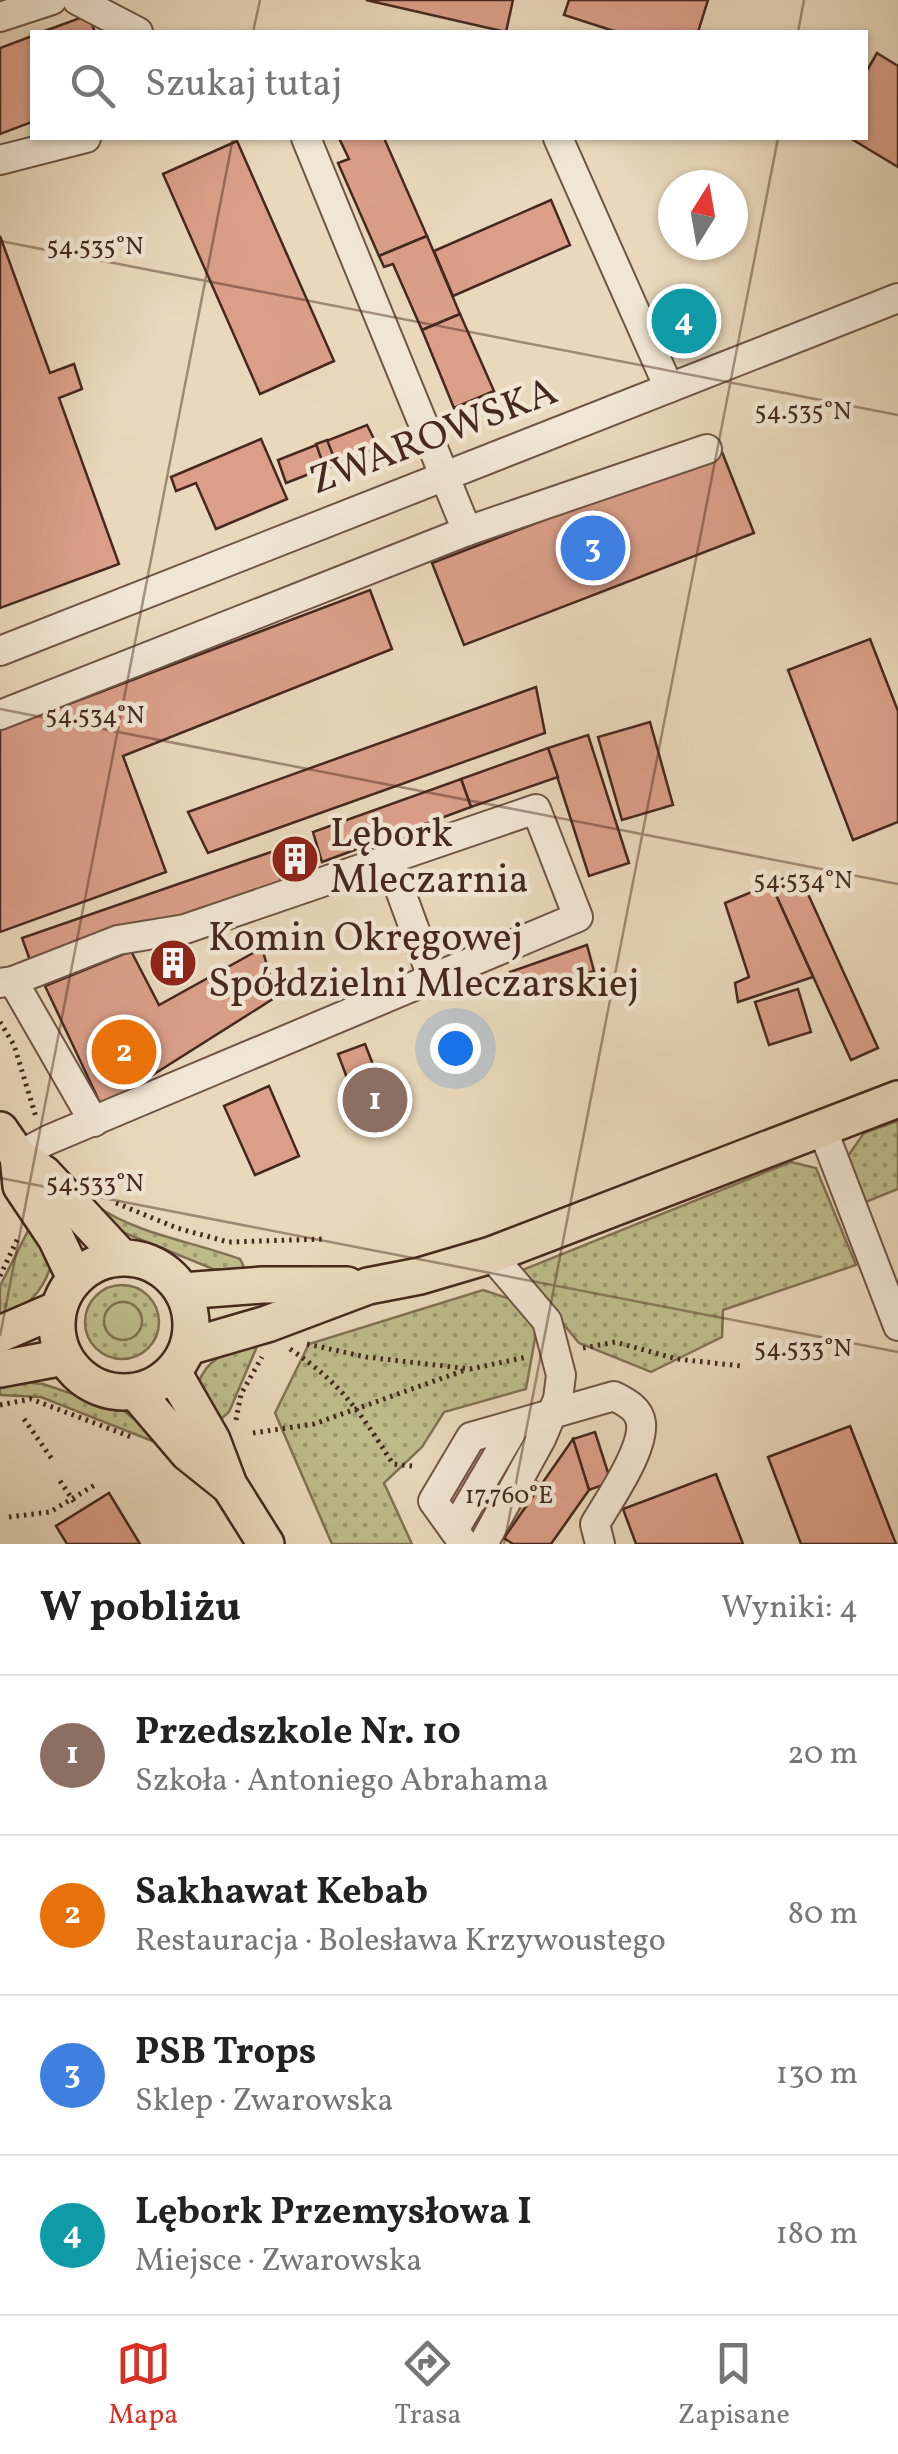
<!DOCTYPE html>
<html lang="pl">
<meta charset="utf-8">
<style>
:root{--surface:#fff;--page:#f2f2f2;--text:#222;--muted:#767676;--line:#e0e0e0;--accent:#d93025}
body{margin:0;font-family:Vollkorn,serif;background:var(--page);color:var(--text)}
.compass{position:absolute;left:658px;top:170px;width:90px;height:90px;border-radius:50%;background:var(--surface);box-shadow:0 2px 8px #0004;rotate:11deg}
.you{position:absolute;left:455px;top:1048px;width:35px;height:35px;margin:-25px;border:8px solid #fff;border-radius:50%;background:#1a73e8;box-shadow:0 0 0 15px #1a73e833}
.badge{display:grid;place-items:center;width:65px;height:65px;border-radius:50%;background:var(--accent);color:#fff;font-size:32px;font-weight:700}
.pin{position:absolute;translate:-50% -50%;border:5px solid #fff;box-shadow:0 2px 10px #0006}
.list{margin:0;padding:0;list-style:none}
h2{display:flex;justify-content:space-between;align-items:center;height:130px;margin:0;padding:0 40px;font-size:42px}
h2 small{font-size:32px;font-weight:400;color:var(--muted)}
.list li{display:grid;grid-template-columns:65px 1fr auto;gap:30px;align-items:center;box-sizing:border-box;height:160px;padding:0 40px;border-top:2px solid var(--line)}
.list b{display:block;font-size:38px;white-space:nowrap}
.list p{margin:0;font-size:32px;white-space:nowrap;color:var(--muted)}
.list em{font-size:32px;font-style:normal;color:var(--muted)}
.icon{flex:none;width:55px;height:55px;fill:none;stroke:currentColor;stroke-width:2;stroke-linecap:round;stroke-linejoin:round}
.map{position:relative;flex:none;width:898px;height:1544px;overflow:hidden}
.search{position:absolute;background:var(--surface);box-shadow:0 2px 8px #0004;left:30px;right:30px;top:30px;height:110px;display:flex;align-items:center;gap:25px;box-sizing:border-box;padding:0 35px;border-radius:0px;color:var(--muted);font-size:38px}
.sheet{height:770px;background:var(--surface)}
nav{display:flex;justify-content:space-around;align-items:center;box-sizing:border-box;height:140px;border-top:2px solid var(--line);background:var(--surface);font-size:28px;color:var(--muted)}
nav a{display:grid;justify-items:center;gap:5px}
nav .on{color:var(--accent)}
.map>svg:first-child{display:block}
.grass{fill:url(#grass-dots);stroke:#827254;stroke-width:2.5}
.garden{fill:#bebc8b;stroke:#827254;stroke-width:2.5}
.building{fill:#db9f89;stroke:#46291e;stroke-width:2.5}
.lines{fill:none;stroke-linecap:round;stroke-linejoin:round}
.minor-casing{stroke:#6f5545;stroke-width:32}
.major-casing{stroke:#46291e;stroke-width:40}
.path{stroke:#46291e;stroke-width:5;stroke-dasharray:2.5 5;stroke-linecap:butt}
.minor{stroke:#f1e6d3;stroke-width:28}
.major{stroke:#e9d8bb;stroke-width:35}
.ticks{fill:none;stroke:#46291e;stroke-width:2.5;stroke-opacity:0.45}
.labels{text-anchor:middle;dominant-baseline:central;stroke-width:9;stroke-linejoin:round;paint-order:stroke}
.street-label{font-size:40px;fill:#46291e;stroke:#f1e6d3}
.poi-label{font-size:40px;fill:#46291e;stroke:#f1e6d3;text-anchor:start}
.ticks-label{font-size:25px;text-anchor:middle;fill:#46291e;stroke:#f1e6d3;stroke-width:9;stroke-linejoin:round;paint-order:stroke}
</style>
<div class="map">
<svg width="898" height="1544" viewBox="0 0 898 1544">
<defs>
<pattern id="grass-dots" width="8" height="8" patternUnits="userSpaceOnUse" patternTransform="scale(2.5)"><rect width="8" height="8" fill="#bebc8b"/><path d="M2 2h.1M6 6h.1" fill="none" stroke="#9c9971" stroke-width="1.8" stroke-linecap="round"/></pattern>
</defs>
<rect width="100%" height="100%" fill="#e9d8bb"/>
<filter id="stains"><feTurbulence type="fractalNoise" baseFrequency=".002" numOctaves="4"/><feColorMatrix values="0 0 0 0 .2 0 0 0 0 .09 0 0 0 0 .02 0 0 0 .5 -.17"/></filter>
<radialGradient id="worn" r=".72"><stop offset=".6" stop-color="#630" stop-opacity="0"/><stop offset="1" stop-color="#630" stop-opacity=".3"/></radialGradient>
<!-- grass -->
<g class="grass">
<path d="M898,1121v68l-35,14 -15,-47 16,-23z"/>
<path d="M791,1162l25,6 40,97 -133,45 -1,27 -71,35 -72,-29 -59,-72z"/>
<path d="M95,1205c44,30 96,36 145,54l7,14 -34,-4 -103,-42z"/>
<path d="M32,1223l19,42c-9,30 -25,41 -51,56v-35z"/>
<circle cx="122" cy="1322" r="37"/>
<path d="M483,1290l30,10 24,27 -11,62 -82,23 -22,35 -38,36 28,61h-80l-57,-131 34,-69z"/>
<path d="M258,1344l-29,68 -15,13 -16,-41c10,-29 33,-33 60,-40z"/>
<path d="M22,1382l21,2 81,27 46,37 -129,-51 -41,-2v-8z"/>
</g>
<!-- garden -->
<circle class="garden" cx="123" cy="1321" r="19"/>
<!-- building -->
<g class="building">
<path d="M366,0h147l-7,32z"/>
<path d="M569,0h139l-10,32h-81l-53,-17z"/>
<path d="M88,15l7,17h-53z"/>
<path d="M32,36v86l-32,12v-86z"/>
<path d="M877,53l21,13v101l-48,-29h16v-66z"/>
<path d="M339,138h45l43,98 -48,20 -41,-93 11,-4z"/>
<path d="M237,141l97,220 -74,33 -97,-220z"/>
<path d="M551,200l19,45 -117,51 -19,-45z"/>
<path d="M0,236l50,137 24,-9 8,25 -23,9 60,166 -119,44z"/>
<path d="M427,236l33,78 -38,16 -29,-66 -9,3 -5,-11z"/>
<path d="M686,287l20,55 -28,9 -16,-56z"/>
<path d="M460,314l34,77 -40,17 -32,-78z"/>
<path d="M367,425l11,22 -92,36 -8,-23z"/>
<path d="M261,439l26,60 -71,30 -20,-46 -20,8 -5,-14z"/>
<path d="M327,440l10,25 -12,4 -9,-25z"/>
<path d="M722,452l32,81 -290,112 -32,-82z"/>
<path d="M370,590l22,59 -269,107 43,116 -166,60v-202z"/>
<path d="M870,639l28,72v111l-45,18 -65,-170z"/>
<path d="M536,687l9,46 -337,120 -20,-41z"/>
<path d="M650,722l23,83 -51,15 -24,-83z"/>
<path d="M588,735l41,128 -40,13 -41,-128z"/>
<path d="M548,748l10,29 -87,30 -10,-28z"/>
<path d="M461,779l10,28 -149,55 -9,-30z"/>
<path d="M302,844l8,19 -22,10 -8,-19z"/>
<path d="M271,852l13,37 -253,74 -9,-25z"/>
<path d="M798,872l80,176 -27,12 -80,-176z"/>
<path d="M771,884l42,93 -75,25 -3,-19 14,-6 -24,-74z"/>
<path d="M587,945l7,26 -76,25 -8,-24z"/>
<path d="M262,948l14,49 -174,110 -57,-121 86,-35 28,54z"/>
<circle cx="173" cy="964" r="13"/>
<path d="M798,989l13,43 -42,13 -14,-43z"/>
<path d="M365,1044l14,36 -27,11 -14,-37z"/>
<path d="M269,1086l30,70 -44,19 -31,-69z"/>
<path d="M850,1426l46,118h-95l-33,-87z"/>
<path d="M595,1432l16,50 -22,8 -16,-51z"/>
<path d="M468,1439l74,46 -35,55 -74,-45z"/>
<path d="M573,1439l16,51 -38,54h-38l-9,-6z"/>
<path d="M716,1474l27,70h-107l-13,-35z"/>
<path d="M109,1493l31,51h-73l-11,-18z"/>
</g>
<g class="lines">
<!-- minor casing -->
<g class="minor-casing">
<g id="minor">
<path d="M77,0l61,32"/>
<path d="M0,17l52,-17"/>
<path d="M306,138l161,393"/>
<path d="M558,138l111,250"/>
<path d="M0,160l86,-22"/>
<path d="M0,651l898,-353"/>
<path d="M0,715l467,-184 240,-82"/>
<path d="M389,860l43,117"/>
<path d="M13,981l81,141"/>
<path d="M0,983l13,-2 105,-41 67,-11 351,-120 42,108 -530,223 -30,16"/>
<path d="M822,1128l76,198"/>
<path d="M454,1530l61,-104"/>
<path d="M464,1544l-31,-43 38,-64 143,-41c11,6 25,12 27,27 3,27 -32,77 -46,101l5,20"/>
<path d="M483,1544l58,-105 17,-40 3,-24 -14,-54 -56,-66"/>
</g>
</g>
<!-- major casing -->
<g class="major-casing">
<g id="major">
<path d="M0,1130l18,26 26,18 77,83"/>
<path d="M18,1156l3,30 35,52 19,40"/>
<circle cx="124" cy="1325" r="67"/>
<path d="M182,1291l81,-6h84"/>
<path d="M0,1334l58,-25"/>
<path d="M188,1347l79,-23 101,-38 52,-10 71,-21 407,-156"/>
<path d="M0,1369l64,-12"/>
<path d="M173,1372l39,68 17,45 37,59"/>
<path d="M136,1392l52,61 40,32"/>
</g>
</g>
<!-- path -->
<g class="path">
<path d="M0,1022l14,23 22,72"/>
<path d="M116,1203l61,25 51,14 97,-3"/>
<path d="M0,1276l18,-38"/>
<path d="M307,1344l59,13 104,12 57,-12"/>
<path d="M583,1348l32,-6 62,17 64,7"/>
<path d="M290,1349c52,35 70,63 103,115l19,2"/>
<path d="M0,1405l31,-6 103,39"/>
<path d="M24,1419l30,43"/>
<path d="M236,1420l5,-26 21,-37"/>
<path d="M253,1433l61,-9 151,-54"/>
<path d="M60,1481l17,25"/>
<path d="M9,1517l41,-5 48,-29"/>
</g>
<!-- minor -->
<use href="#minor" class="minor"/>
<!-- major -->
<use href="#major" class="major"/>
</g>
<!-- ticks -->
<path class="ticks" d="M253,32l7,-32M798,32l6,-32M0,241l898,174M0,709l898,175M0,1178l898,174M0,1336l233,-1198M504,1544l274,-1406"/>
<!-- icons -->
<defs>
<g id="building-disc" transform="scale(2.5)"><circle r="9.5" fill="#8f2418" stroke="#f1e6d3"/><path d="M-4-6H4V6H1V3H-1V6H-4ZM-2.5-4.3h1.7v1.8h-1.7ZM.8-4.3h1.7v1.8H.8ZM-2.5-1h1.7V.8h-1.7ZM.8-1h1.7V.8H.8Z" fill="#fff"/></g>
</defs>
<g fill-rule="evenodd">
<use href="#building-disc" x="295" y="859"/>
<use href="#building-disc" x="173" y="963"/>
</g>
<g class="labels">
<!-- street labels -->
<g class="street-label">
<text transform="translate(434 438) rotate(-21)">ZWAROWSKA</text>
</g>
<!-- poi labels -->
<g class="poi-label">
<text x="330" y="836">Lębork<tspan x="330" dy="46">Mleczarnia</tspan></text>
<text x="208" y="940">Komin Okręgowej<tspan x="208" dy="46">Spółdzielni Mleczarskiej</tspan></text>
</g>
</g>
<g class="ticks-label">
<text x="95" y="254">54.535°N</text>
<text x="803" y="419">54.535°N</text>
<text x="95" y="723">54.534°N</text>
<text x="803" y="888">54.534°N</text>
<text x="95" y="1191">54.533°N</text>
<text x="803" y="1356">54.533°N</text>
<text x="509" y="1503">17.760°E</text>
</g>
<rect width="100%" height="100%" filter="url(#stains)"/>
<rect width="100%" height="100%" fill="url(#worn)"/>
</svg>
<svg class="compass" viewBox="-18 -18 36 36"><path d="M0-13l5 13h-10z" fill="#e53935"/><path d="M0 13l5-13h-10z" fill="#767676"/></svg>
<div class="you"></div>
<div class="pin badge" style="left:375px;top:1100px;background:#8d6e63">1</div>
<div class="pin badge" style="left:124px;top:1052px;background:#e8710a">2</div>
<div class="pin badge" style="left:593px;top:548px;background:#3f7fe0">3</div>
<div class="pin badge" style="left:684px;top:321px;background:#0f9aa8">4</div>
<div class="search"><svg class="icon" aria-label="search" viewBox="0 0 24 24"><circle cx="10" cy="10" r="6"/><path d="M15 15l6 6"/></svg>Szukaj tutaj</div>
</div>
<section class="sheet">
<h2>W pobliżu<small>Wyniki: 4</small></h2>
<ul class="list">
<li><span class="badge" style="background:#8d6e63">1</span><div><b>Przedszkole Nr. 10</b><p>Szkoła · Antoniego Abrahama</p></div><em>20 m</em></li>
<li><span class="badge" style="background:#e8710a">2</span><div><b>Sakhawat Kebab</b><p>Restauracja · Bolesława Krzywoustego</p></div><em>80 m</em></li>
<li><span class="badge" style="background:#3f7fe0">3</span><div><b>PSB Trops</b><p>Sklep · Zwarowska</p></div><em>130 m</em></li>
<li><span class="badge" style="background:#0f9aa8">4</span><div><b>Lębork Przemysłowa I</b><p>Miejsce · Zwarowska</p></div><em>180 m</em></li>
</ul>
</section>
<nav>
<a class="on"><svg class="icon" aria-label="map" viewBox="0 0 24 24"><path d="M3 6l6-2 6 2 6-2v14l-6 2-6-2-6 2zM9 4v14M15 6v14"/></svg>Mapa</a>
<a><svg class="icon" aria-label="directions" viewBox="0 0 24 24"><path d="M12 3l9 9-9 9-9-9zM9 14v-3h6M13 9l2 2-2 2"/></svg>Trasa</a>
<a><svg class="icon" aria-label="saved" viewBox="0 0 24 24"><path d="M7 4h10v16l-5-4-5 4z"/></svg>Zapisane</a>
</nav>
